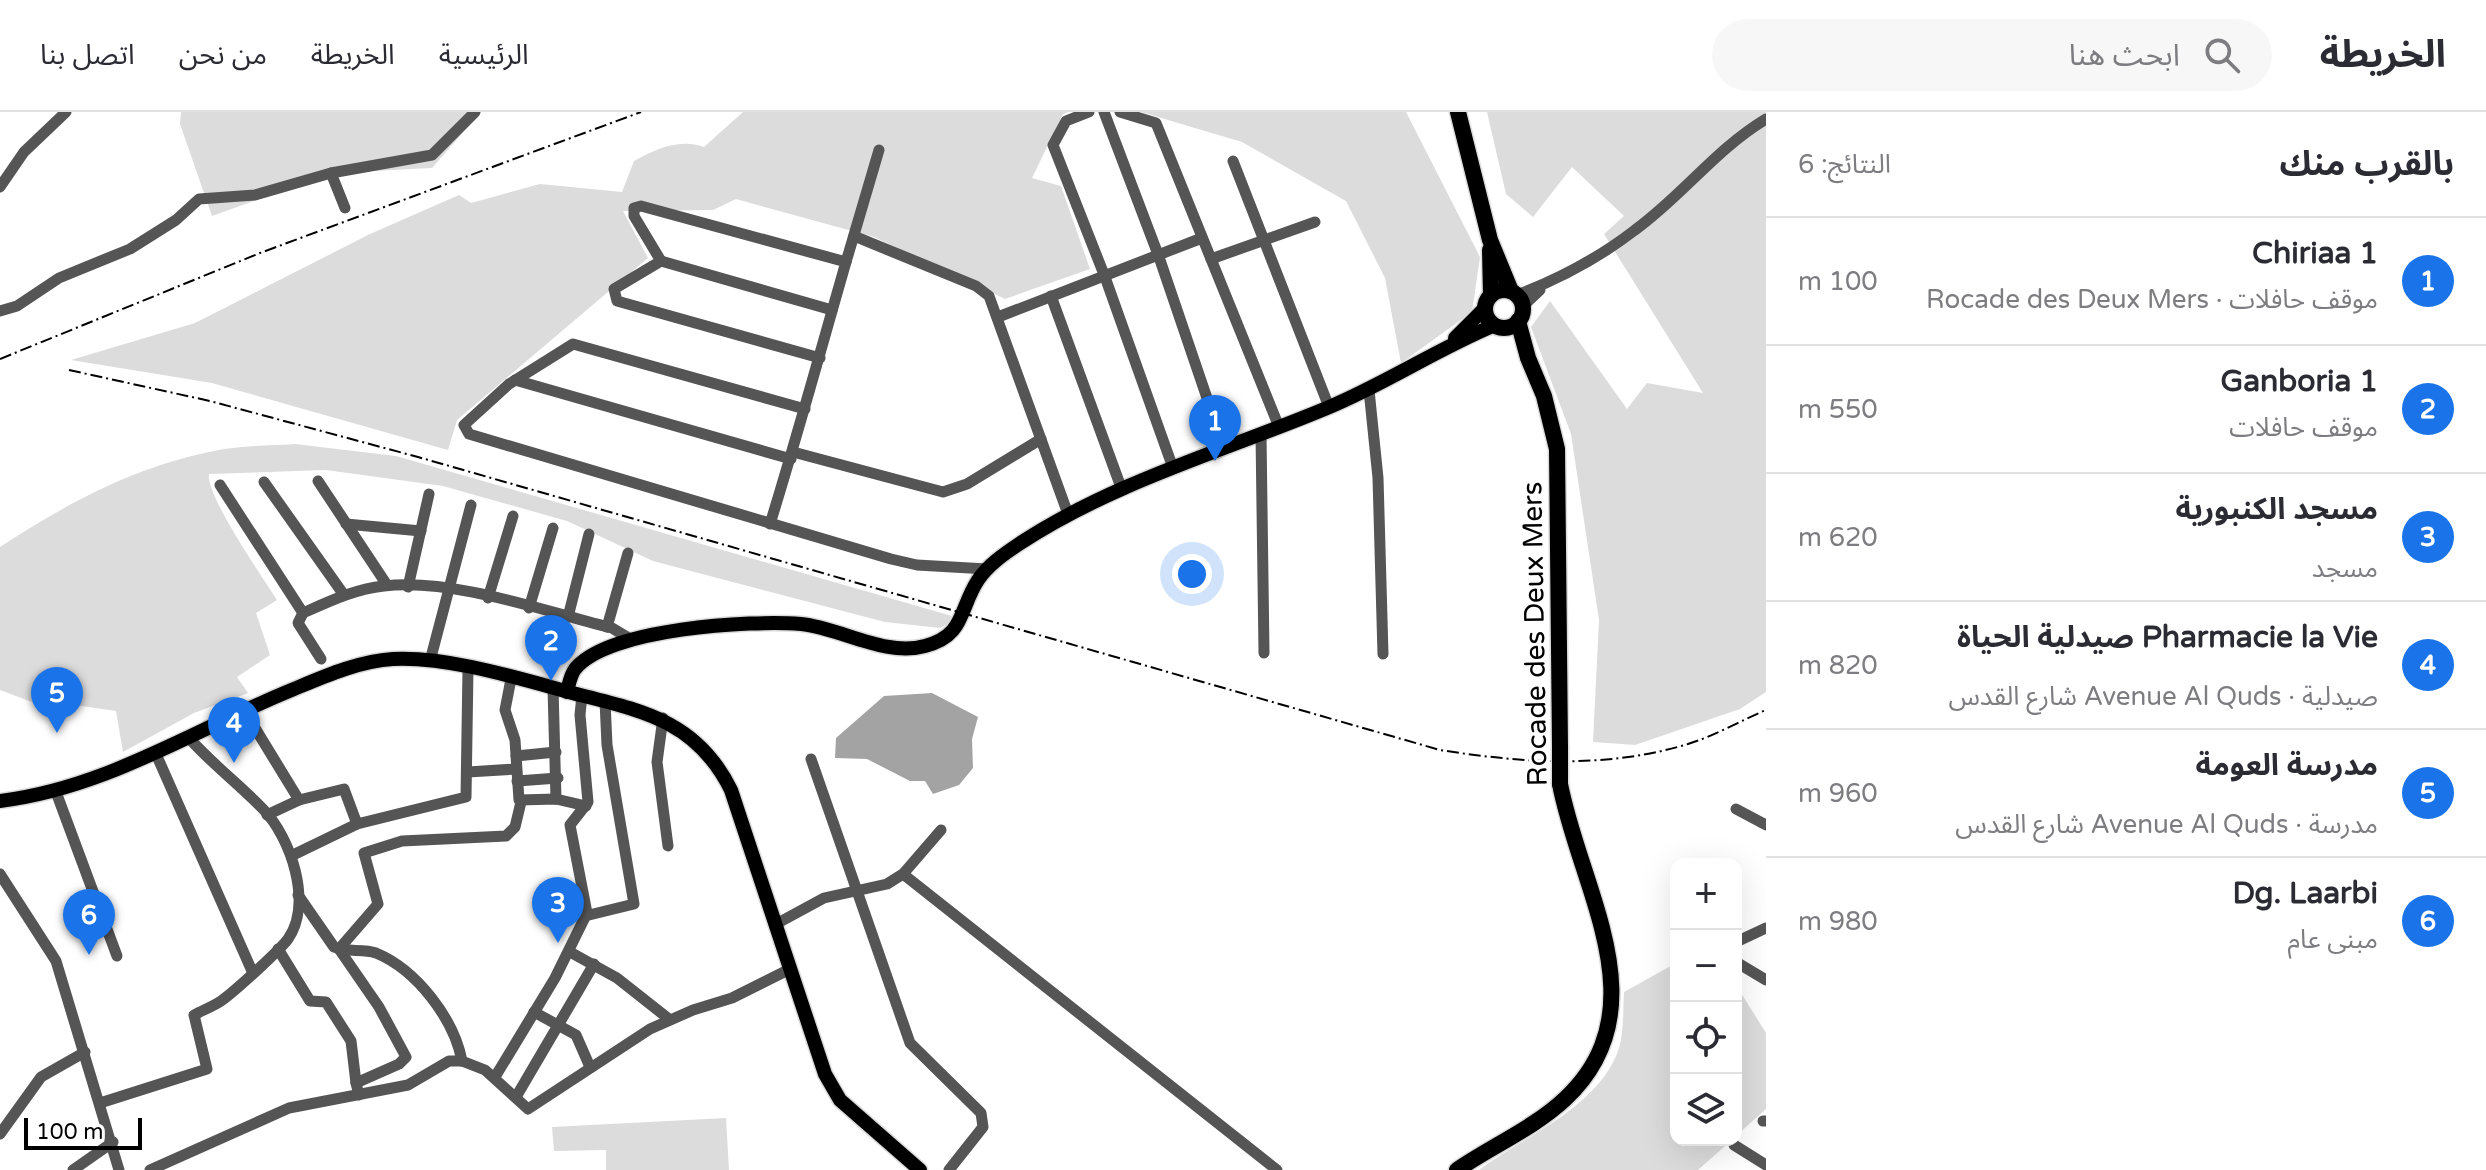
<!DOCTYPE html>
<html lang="ar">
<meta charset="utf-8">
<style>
:root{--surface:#fff;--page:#f7f7f7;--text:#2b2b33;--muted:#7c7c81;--line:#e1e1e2;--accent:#1a73e8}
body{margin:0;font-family:"Varela Round","Noto Sans Arabic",sans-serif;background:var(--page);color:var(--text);direction:rtl}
.controls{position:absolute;right:24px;bottom:24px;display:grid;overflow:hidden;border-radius:16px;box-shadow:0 8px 32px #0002}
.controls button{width:72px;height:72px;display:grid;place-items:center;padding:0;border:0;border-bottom:2px solid var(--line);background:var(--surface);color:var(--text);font:40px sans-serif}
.scale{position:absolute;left:24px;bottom:20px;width:118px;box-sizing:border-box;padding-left:8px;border:4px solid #000;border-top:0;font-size:22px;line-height:28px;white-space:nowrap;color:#000;-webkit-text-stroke:6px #fff;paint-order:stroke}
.you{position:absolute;left:1192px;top:462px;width:28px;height:28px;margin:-20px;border:6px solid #fff;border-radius:50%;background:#1a73e8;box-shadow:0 0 0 12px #1a73e833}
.badge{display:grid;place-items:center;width:52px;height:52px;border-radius:50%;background:var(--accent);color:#fff;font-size:26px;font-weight:700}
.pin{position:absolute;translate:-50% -66px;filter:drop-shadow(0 2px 4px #0008)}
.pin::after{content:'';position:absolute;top:42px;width:28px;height:24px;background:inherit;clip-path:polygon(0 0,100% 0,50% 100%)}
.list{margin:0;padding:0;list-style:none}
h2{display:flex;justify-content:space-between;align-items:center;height:104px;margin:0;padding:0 32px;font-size:34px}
h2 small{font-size:26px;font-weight:400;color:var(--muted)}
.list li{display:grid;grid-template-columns:52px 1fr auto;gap:24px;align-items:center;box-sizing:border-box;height:128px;padding:0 32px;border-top:2px solid var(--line)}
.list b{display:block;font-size:30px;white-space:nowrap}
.list p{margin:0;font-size:26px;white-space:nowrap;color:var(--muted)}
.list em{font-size:26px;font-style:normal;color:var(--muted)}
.icon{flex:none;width:44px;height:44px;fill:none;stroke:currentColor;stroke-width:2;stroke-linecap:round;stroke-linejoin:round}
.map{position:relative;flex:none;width:1766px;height:1058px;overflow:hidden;direction:ltr}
header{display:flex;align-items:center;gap:48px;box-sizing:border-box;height:112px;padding:0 40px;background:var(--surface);border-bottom:2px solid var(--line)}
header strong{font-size:38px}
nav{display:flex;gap:44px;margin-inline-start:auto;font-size:28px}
.search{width:560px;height:72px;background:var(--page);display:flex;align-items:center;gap:20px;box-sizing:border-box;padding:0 28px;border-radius:44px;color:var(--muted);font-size:30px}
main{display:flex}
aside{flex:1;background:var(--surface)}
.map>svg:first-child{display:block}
.green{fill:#dcdcdc}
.water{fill:#a3a3a3}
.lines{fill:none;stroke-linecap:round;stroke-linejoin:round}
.major-casing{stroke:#dbdbdb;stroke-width:17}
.highway-casing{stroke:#dbdbdb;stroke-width:19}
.minor{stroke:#555;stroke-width:11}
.major{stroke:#000;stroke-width:14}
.highway{stroke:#000;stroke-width:16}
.rail{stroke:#000;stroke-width:2;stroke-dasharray:12 4 2 4;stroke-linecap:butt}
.highway-bridge-casing{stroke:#dbdbdb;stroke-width:19;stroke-linecap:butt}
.highway-bridge{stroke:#000;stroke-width:16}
.labels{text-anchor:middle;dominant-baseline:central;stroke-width:6;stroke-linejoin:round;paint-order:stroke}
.street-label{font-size:28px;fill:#000;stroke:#fff}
</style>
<header>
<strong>الخريطة</strong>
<div class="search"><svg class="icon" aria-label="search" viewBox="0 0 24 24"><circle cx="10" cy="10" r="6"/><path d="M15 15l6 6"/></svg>ابحث هنا</div>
<nav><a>الرئيسية</a><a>الخريطة</a><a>من نحن</a><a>اتصل بنا</a></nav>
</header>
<main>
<aside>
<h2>بالقرب منك<small>النتائج: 6</small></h2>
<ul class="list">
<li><span class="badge">1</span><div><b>Chiriaa 1</b><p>موقف حافلات · Rocade des Deux Mers</p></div><em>100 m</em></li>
<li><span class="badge">2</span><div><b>Ganboria 1</b><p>موقف حافلات</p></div><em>550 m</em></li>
<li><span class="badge">3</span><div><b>مسجد الكنبورية</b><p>مسجد</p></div><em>620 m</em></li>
<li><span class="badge">4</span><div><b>Pharmacie la Vie صيدلية الحياة</b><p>صيدلية · Avenue Al Quds شارع القدس</p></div><em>820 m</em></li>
<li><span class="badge">5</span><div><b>مدرسة العومة</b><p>مدرسة · Avenue Al Quds شارع القدس</p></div><em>960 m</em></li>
<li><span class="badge">6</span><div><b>Dg. Laarbi</b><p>مبنى عام</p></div><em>980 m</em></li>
</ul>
</aside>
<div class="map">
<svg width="1766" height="1058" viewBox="0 0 1766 1058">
<rect width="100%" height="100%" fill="#fff"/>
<!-- green -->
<g class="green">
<path d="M181,0h300l-49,56 -99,5 -121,43 -32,-92z"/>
<path d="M743,0h325l-5,2 -31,64 29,8 29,83 -85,30 -131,-62 -138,-38 -23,11 -90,1 25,47 -191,162 -9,30 -236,-67 -141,-23 124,-37 175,-89 89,-39 12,8 69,-19 82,8 12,-31c22,-12 45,-23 70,-14z"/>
<path d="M1141,0h265l74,145 -8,55 -71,51 -16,-85 -39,-77 -104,-59z"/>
<path d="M1487,0h279v580l-26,17 -105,36 -42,-3 6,-122 -28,-186 -40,-107 19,-26 77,108 20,-26 56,10 -99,-159 20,-18 -52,-49 -39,50 -27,-23z"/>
<path d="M295,332l101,12 556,160 -4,8 -8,4 -55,-6 -232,-61 -86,-40 -124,-35 -117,-16 -117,4c-4,20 54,104 68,126l-21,13 14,42 -33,22 11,16 -54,20 -71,39 -7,-41 -62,-9 -1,8 -53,-20v-143c70,-45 131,-79 214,-96 26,-6 55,-5 81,-7z"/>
<path d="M1676,851v177h56l-34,30h-219c45,-34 121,-63 140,-122 5,-17 4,-39 5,-56z"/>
<path d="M1736,873l30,48v76l-30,27z"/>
<path d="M726,1006l3,52h-123v-20l-52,1 -2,-24z"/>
</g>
<!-- water -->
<path class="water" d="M932,581l46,24 -6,22 1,29 -14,17 -26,9 -8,-13h-15l-43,-22 -32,-1 1,-20 48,-42z"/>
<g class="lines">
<!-- major casing -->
<g class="major-casing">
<g id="major">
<path d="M1455,226l31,-31"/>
<path d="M567,580c2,-8 3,-16 8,-23 33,-41 176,-49 226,-45 40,4 84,33 124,22 40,-10 34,-37 53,-66 10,-15 26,-26 41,-36 94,-62 205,-93 308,-136 58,-24 110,-59 168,-83"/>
<path d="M0,689c107,-13 195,-72 294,-112 31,-13 65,-28 99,-30 58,-3 134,22 191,37 65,16 115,29 147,94l94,284 15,26 80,70"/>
</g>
</g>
<!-- highway casing -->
<g class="highway-casing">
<g id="highway">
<path d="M1458,0l32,128 21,51"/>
<path d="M1490,138l1,45"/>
<circle cx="1504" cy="197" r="19"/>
<path d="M1518,209l10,37 16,38 13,53 3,298"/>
<path d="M1457,1058c35,-24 77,-42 108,-71 97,-91 15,-209 -5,-315"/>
</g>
</g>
<!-- minor -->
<g class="minor">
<path d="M1089,0l-23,9 -13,24 52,132 68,191"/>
<path d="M1104,0l55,145 65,191"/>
<path d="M1120,0l36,11 123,304"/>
<path d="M1233,49l96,246"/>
<path d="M0,75l24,-35 42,-40"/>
<path d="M345,96l-14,-35 101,-18 43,-43"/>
<path d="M854,124l122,50 13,10 79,218"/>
<path d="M1211,147l104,-37"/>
<path d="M661,149l171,49"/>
<path d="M846,150l33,-112"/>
<path d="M1517,183c42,-16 83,-38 118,-65 47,-34 81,-81 131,-111"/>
<path d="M1051,184l71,194"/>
<path d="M1523,194l17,-16"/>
<path d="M0,199l17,-5 42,-28 71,-29 46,-29 23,-21 56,-4 76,-22"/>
<path d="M998,205l204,-79"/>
<path d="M515,268l276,79"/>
<path d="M1369,278l9,88 5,176"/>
<path d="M805,297l-232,-65 -64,40 -45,41 5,9 422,125 26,6 70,4"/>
<path d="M1261,322l3,219"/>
<path d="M793,340l150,40 24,-8 74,-45"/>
<path d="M318,369l69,104"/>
<path d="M264,370l80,113"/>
<path d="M220,373l83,128c27,-12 52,-24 81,-27 69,-8 160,25 228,42l20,12"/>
<path d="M346,412l75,7"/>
<path d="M770,412c27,-87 51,-175 76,-262l-205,-56 -7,2v8l27,45 -47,28 3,12 203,57"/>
<path d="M408,475l21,-93"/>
<path d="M488,486l25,-82"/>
<path d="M529,496l24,-80"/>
<path d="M303,501l-5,10 23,36"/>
<path d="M568,505l21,-83"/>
<path d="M607,515l21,-74"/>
<path d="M430,549l41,-156"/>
<path d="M511,567l-6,31 10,30 4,60 37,-1 30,7"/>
<path d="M553,576l3,111"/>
<path d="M244,598l55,90 -32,15"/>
<path d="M663,606l-6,44 11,84"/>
<path d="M156,642l96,217"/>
<path d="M516,644l40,-4"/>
<path d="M811,647l99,284 71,70 2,14 -34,43"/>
<path d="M468,660l48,-3"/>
<path d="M517,669l41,-3"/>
<path d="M56,680l61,164"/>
<path d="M299,688l45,-11 13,35 109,-27 2,-128"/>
<path d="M1736,697l30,16"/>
<path d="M293,743l64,-31"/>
<path d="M0,762l56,87 63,209"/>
<path d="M903,762l374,296"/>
<path d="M298,783l36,52c13,6 29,1 42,6 41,17 78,66 86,108"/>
<path d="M585,804l49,-12 -27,-159 -2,-44"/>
<path d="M776,812l48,-26 63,-14 16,-10 38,-44"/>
<path d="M1736,830l30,-14"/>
<path d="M278,837l32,52 16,1 25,39 5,42"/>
<path d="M570,840l47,26 52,41"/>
<path d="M1736,850l30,18"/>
<path d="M534,900l42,23 14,32"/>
<path d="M495,965l60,-99 32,-65 -17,-88 18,-23 -8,-87 2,-20"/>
<path d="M359,983l-3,-12 43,-19 7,-7 -27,-50 -40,-58 39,-45 -14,-51 38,-12 104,-5 9,-9 6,-25"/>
<path d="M516,985l78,-133"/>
<path d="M100,991l107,-34 -13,-54c9,-5 18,-8 27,-14 12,-8 59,-51 67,-62 25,-36 3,-101 -25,-130 -24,-25 -51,-45 -74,-71"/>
<path d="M1763,1009h3"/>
<path d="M0,1022l41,-57 44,-25"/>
<path d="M1734,1033l32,20"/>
<path d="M73,1058l40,-28"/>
<path d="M150,1058l139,-62 119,-23 41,-24h13l23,9 43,39 122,-80 43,-19 39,-12 58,-29"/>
</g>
<!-- major -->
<use href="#major" class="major"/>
<!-- highway -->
<use href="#highway" class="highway"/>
<!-- rail -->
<g class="rail">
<path d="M0,247l260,-106 381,-141"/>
<path d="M69,258l141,31 208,56 1022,293c83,13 166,19 248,-6 26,-8 52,-23 78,-34"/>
</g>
<!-- highway-bridge casing -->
<g class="highway-bridge-casing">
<path id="highway-bridge" d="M1560,635v37"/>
</g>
<!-- highway-bridge -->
<use href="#highway-bridge" class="highway-bridge"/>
</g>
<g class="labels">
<!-- street labels -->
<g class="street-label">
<text transform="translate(1535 522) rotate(-91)">Rocade des Deux Mers</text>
</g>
</g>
</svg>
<div class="controls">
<button>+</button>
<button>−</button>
<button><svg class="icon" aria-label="locate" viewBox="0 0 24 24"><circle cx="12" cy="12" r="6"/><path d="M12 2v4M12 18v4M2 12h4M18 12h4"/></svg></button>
<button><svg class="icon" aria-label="layers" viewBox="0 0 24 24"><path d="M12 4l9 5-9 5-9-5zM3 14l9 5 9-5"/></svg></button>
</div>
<div class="scale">100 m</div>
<div class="you"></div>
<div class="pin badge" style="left:1215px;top:349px">1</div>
<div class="pin badge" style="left:551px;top:569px">2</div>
<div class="pin badge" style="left:558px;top:831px">3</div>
<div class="pin badge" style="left:234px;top:651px">4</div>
<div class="pin badge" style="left:57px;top:621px">5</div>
<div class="pin badge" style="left:89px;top:843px">6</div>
</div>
</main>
